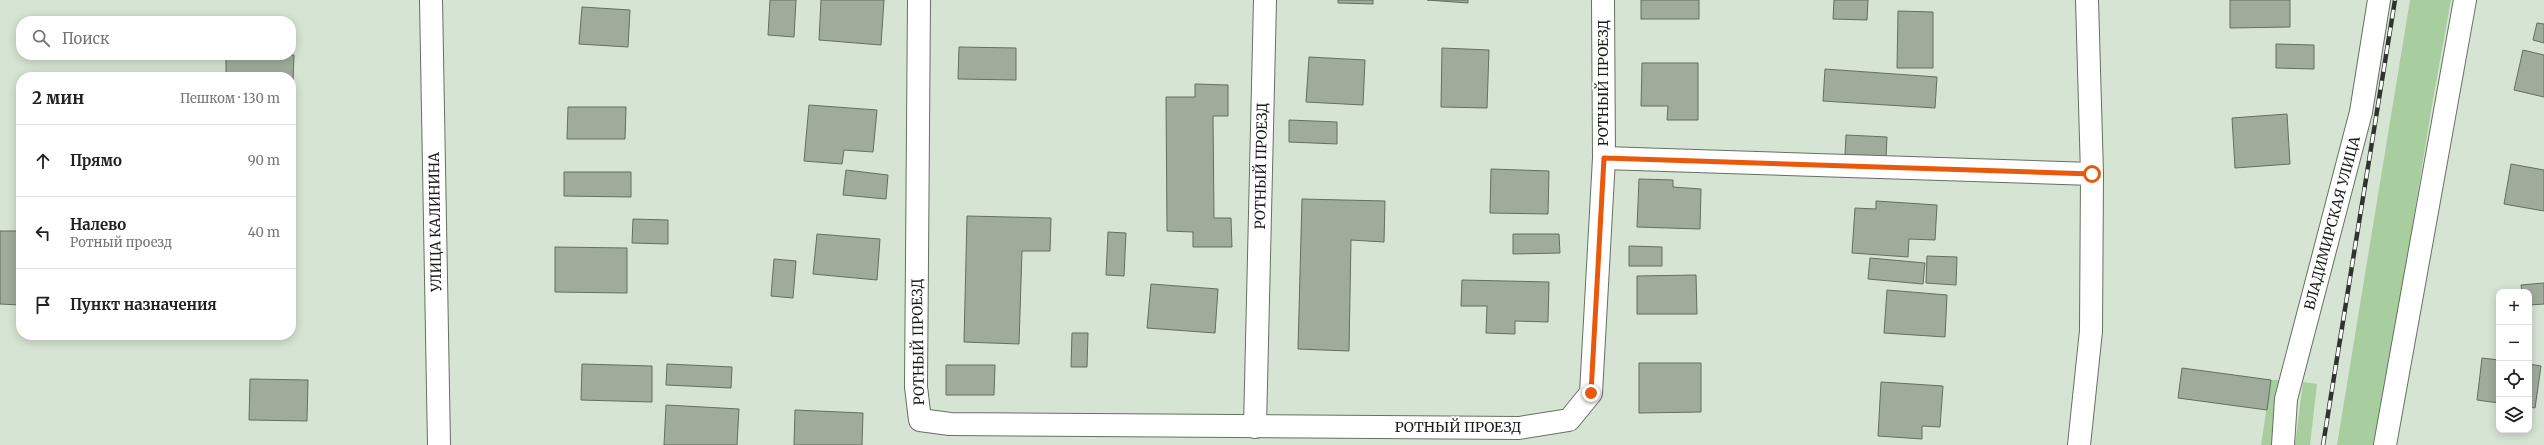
<!DOCTYPE html>
<html lang="ru">
<meta charset="utf-8">
<style>
:root{--surface:#fff;--page:#f2f2f2;--text:#222;--muted:#767676;--line:#e0e0e0}
body{margin:0;font-family:Merriweather,serif;background:var(--page);color:var(--text)}
.controls{position:absolute;right:12px;bottom:12px;display:grid;overflow:hidden;border-radius:8px;box-shadow:0 2px 10px #0003}
.controls button{width:36px;height:36px;display:grid;place-items:center;padding:0;border:0;border-bottom:1px solid var(--line);background:var(--surface);color:var(--text);font:20px sans-serif}
.stop{position:absolute;width:12px;height:12px;margin:-9px;border:3px solid #ea580c;border-radius:50%;background:#fff}
.stop.end{background:#ea580c;border-color:#fff;box-shadow:0 1px 4px #0008}
.list{margin:0;padding:0;list-style:none}
h2{display:flex;justify-content:space-between;align-items:center;height:52px;margin:0;padding:0 16px;font-size:17px}
h2 small{font-size:13px;font-weight:400;color:var(--muted)}
.list li{display:grid;grid-template-columns:26px 1fr auto;gap:12px;align-items:center;box-sizing:border-box;height:72px;padding:0 16px;border-top:1px solid var(--line)}
.list b{display:block;font-size:15px;white-space:nowrap}
.list p{margin:0;font-size:13px;white-space:nowrap;color:var(--muted)}
.list em{font-size:13px;font-style:normal;color:var(--muted)}
.icon{flex:none;width:22px;height:22px;fill:none;stroke:currentColor;stroke-width:2;stroke-linecap:round;stroke-linejoin:round}
.map{position:relative;flex:none;width:2544px;height:445px;overflow:hidden}
.search{position:absolute;background:var(--surface);box-shadow:0 2px 10px #0003;left:16px;top:16px;width:280px;height:44px;display:flex;align-items:center;gap:10px;box-sizing:border-box;padding:0 14px;border-radius:16px;color:var(--muted);font-size:15px}
.panel{position:absolute;background:var(--surface);box-shadow:0 2px 10px #0003;left:16px;top:72px;width:280px;height:268px;border-radius:16px}
.map>svg:first-child{display:block}
.green{fill:#a8cd9e}
.building{fill:#9fac9b;stroke:#636f60}
.lines{fill:none;stroke-linecap:round;stroke-linejoin:round}
.minor-casing{stroke:#657161;stroke-width:24}
.tertiary-casing{stroke:#657161;stroke-width:24}
.minor{stroke:#fff;stroke-width:22}
.tertiary{stroke:#fff;stroke-width:22}
.rail-casing{stroke:#2f352e;stroke-width:4.5}
.rail{stroke:#fff;stroke-width:3;stroke-dasharray:9;stroke-linecap:butt}
.route{stroke:#ea580c;stroke-width:5}
.labels{text-anchor:middle;dominant-baseline:central;stroke-width:3.5;stroke-linejoin:round;paint-order:stroke}
.street-label{font-size:14px;fill:#171c16;stroke:#fff}
</style>
<div class="map">
<svg width="2544" height="445" viewBox="0 0 2544 445">
<rect width="100%" height="100%" fill="#d6e4d3"/>
<!-- green -->
<g class="green">
<path d="M2410,0h41l-19,105 -55,340h-40z"/>
<path d="M2271,380h14l-7,65h-17z"/>
<path d="M2303,382l14,2 -7,61h-15z"/>
</g>
<!-- building -->
<g class="building">
<path d="M770,0h26l-2,37 -26,-2z"/>
<path d="M821,0h63l-3,45 -62,-5z"/>
<path d="M1338,0h35v4l-35,-1z"/>
<path d="M1427,0h41v3z"/>
<rect x="1641" y="0" width="58" height="19"/>
<path d="M1834,0h34l-1,20 -34,-1z"/>
<path d="M2230,0h60v27l-60,1z"/>
<path d="M582,7l48,3 -2,37 -49,-3z"/>
<path d="M1898,11l35,1v56h-36z"/>
<path d="M2537,23l7,1v19l-11,-3z"/>
<path d="M2276,44l38,1v24l-38,-1z"/>
<path d="M959,47l57,1v32l-58,-1z"/>
<path d="M1442,48l47,2 -2,58 -46,-1z"/>
<path d="M2523,50l21,5v42l-30,-7z"/>
<path d="M226,55h68l-3,83v-61h-65z"/>
<path d="M1309,57l56,3 -2,45 -57,-3z"/>
<path d="M1642,63h56v57h-31l1,-14h-27z"/>
<path d="M1825,69l112,8 -2,31 -112,-7z"/>
<path d="M1195,84l33,1v31h-15l1,102h17l1,29h-39v-15l-26,-1 -1,-134h29z"/>
<path d="M809,105l68,5 -4,42 -29,-2 -2,14 -38,-3z"/>
<path d="M568,107h58l-1,32h-58z"/>
<path d="M2287,114l3,50 -55,4 -3,-50z"/>
<path d="M1289,120l48,2v22l-48,-2z"/>
<path d="M1846,135l41,2 -1,20 -41,-2z"/>
<path d="M2511,164l33,6v41l-40,-7z"/>
<path d="M1491,169l58,2 -1,43 -58,-1z"/>
<path d="M846,170l42,5 -2,24 -43,-4z"/>
<path d="M564,172h67v25l-67,-1z"/>
<path d="M1639,179l34,1v7l28,2 -1,40 -63,-2z"/>
<path d="M1302,199l83,2 -1,41 -33,-2 -2,111 -51,-2z"/>
<path d="M1876,201l61,4 -2,35 -26,-1 -1,18 -56,-4 3,-45 21,1z"/>
<path d="M967,216l84,2 -1,33h-28l-3,93 -55,-2z"/>
<path d="M633,219l35,1v24l-36,-1z"/>
<path d="M0,231h21v74l-21,-1z"/>
<path d="M1108,232l18,1 -2,43 -18,-1z"/>
<path d="M817,234l63,5 -3,41 -64,-6z"/>
<path d="M1513,234h46l1,19 -47,1z"/>
<path d="M1629,246l33,1v19h-33z"/>
<path d="M555,247l72,1v45l-72,-1z"/>
<path d="M1927,256l30,1 -1,28 -30,-2z"/>
<path d="M1870,258l55,5 -2,21 -55,-5z"/>
<path d="M774,259l22,2 -3,37 -22,-2z"/>
<path d="M1696,275l1,39h-60v-38z"/>
<path d="M1462,280l87,2 -1,40 -33,-1v13l-29,-1 1,-27h-26z"/>
<path d="M2544,283v21l-15,1v-13h-7l-1,-7z"/>
<path d="M1151,284l67,5 -3,44 -68,-5z"/>
<path d="M1887,290l60,5 -2,42 -61,-4z"/>
<path d="M1072,333h16l-1,34h-16z"/>
<path d="M2482,358l17,2v43l-22,-3z"/>
<path d="M1639,363h62v49l-62,1z"/>
<path d="M582,364l70,2v36l-71,-2z"/>
<path d="M667,364l65,3 -1,21 -65,-3z"/>
<path d="M2529,364l12,2 -6,42 -6,-1z"/>
<path d="M946,365h49l-1,30h-48z"/>
<path d="M2182,368l89,12 -4,30 -89,-12z"/>
<path d="M250,379l58,1 -1,41 -58,-1z"/>
<path d="M1881,382l62,4 -3,41 -18,-1v13l-44,-3z"/>
<path d="M666,405l73,4 -2,36h-73z"/>
<path d="M795,410l68,3 -1,32h-68z"/>
</g>
<g class="lines">
<!-- minor casing -->
<g class="minor-casing">
<g id="minor">
<path d="M919,0l-3,387 4,33 30,4 569,4 50,-8 22,-27 13,-235 -1,-158"/>
<path d="M1604,158l488,16"/>
<path d="M1255,427l10,-427"/>
<path d="M2283,445l3,-46 75,-287 18,-112"/>
<path d="M2385,445l80,-445"/>
</g>
</g>
<!-- tertiary casing -->
<g class="tertiary-casing">
<g id="tertiary">
<path d="M431,0l8,445"/>
<path d="M2079,445l12,-114 1,-157 -5,-174"/>
</g>
</g>
<!-- minor -->
<use href="#minor" class="minor"/>
<!-- tertiary -->
<use href="#tertiary" class="tertiary"/>
<!-- rail casing -->
<g class="rail-casing">
<path id="rail" d="M2323,445l72,-445"/>
</g>
<!-- rail -->
<use href="#rail" class="rail"/>
</g>
<g class="lines">
<!-- route -->
<path class="route" d="M1591,393l13,-235 488,16"/>
</g>
<g class="labels">
<!-- street labels -->
<g class="street-label">
<text transform="translate(1603 83) rotate(-90)">РОТНЫЙ ПРОЕЗД</text>
<text transform="translate(1261 166) rotate(-89)">РОТНЫЙ ПРОЕЗД</text>
<text transform="translate(435 222) rotate(-91)">УЛИЦА КАЛИНИНА</text>
<text transform="translate(2332 223) rotate(-75)">ВЛАДИМИРСКАЯ УЛИЦА</text>
<text transform="translate(918 342) rotate(-91)">РОТНЫЙ ПРОЕЗД</text>
<text x="1458" y="427">РОТНЫЙ ПРОЕЗД</text>
</g>
</g>
</svg>
<div class="controls">
<button>+</button>
<button>−</button>
<button><svg class="icon" aria-label="locate" viewBox="0 0 24 24"><circle cx="12" cy="12" r="6"/><path d="M12 2v4M12 18v4M2 12h4M18 12h4"/></svg></button>
<button><svg class="icon" aria-label="layers" viewBox="0 0 24 24"><path d="M12 4l9 5-9 5-9-5zM3 14l9 5 9-5"/></svg></button>
</div>
<div class="stop" style="left:2092px;top:174px"></div>
<div class="stop end" style="left:1591px;top:393px"></div>
<div class="search"><svg class="icon" aria-label="search" viewBox="0 0 24 24"><circle cx="10" cy="10" r="6"/><path d="M15 15l6 6"/></svg>Поиск</div>
<section class="panel">
<h2>2 мин<small>Пешком · 130 m</small></h2>
<ul class="list">
<li><svg class="icon" aria-label="ahead" viewBox="0 0 24 24"><path d="M12 20V5M6 11l6-6 6 6"/></svg><div><b>Прямо</b></div><em>90 m</em></li>
<li><svg class="icon" aria-label="left" viewBox="0 0 24 24"><path d="M17 20v-9H6M10 6l-5 5 5 5"/></svg><div><b>Налево</b><p>Ротный проезд</p></div><em>40 m</em></li>
<li><svg class="icon" aria-label="arrive" viewBox="0 0 24 24"><path d="M6 21V4h12l-3 4 3 4H6"/></svg><div><b>Пункт назначения</b></div></li>
</ul>
</section>
</div>
